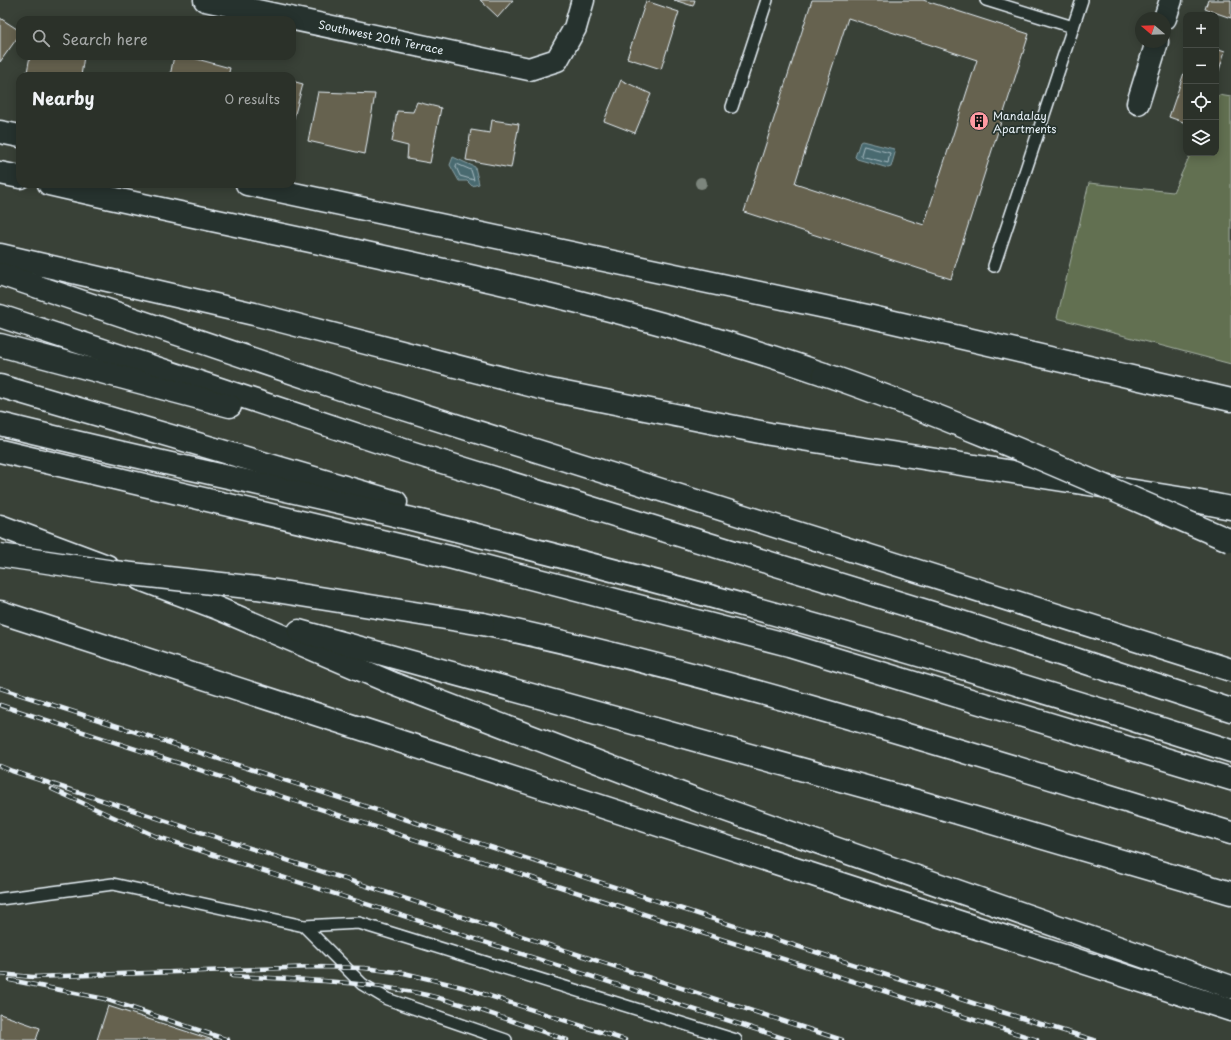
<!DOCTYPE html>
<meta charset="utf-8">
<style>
:root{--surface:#2b3129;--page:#333931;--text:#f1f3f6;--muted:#a6a9a8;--line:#474c46}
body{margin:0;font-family:"Playpen Sans",sans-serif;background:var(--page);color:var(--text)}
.controls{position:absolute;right:12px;top:12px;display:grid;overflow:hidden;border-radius:8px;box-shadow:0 2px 10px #0003}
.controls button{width:36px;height:36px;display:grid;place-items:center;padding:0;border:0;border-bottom:1px solid var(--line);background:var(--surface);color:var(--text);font:20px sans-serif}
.compass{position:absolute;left:1135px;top:12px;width:36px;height:36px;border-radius:50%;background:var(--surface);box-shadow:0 2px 10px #0003;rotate:289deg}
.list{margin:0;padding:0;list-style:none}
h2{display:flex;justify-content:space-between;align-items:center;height:52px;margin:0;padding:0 16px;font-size:17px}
h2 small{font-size:13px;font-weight:400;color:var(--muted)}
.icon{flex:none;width:22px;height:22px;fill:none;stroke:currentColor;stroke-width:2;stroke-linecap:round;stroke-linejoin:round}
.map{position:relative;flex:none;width:1231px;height:1040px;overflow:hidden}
.search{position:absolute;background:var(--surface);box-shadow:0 2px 10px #0003;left:16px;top:16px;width:280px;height:44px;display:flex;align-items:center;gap:10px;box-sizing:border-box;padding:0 14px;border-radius:12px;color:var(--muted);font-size:15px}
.panel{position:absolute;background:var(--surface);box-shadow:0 2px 10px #0003;left:16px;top:72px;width:280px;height:116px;border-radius:12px}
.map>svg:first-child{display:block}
.green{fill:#627051;stroke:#a5b0a4}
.water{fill:#496a70;stroke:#89a0a6}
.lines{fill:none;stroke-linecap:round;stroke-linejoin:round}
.shore{stroke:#a8bbc2;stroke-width:1}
.building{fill:#66624f;stroke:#e8f1f8;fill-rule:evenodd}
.service-casing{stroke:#e8f1f8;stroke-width:14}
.minor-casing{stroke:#e8f1f8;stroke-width:25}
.motorway-casing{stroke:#e8f1f8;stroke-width:25}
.service{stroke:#26332d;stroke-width:11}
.minor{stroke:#26332d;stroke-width:22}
.motorway{stroke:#26332d;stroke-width:22}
.rail-casing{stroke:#e8f1f8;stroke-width:4.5}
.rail{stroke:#26332d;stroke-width:3;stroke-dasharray:9;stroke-linecap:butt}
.motorway-bridge-casing{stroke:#e8f1f8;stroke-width:25;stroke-linecap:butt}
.motorway-bridge{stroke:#26332d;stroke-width:22}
.tree{fill:#7c857c}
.labels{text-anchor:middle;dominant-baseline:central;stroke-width:3.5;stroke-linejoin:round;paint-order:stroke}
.street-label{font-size:11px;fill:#e8f1f8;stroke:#26332d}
.poi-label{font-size:11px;fill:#e8f1f8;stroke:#26332d;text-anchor:start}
</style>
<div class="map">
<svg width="1231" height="1040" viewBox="0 0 1231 1040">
<rect width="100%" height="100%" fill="#394137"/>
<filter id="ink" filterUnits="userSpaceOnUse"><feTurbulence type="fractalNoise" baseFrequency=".025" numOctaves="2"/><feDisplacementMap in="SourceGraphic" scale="8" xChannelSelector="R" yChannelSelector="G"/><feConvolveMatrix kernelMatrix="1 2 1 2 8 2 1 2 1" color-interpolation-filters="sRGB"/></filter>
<g filter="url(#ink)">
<!-- green -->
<path class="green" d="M1219,95l12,2v267l-174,-46 32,-135 84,9 18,-39h25v-52z"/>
<!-- water -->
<g class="water">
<path d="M862,141l32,8 1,4 -4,14 -3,1 -31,-9 -2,-2 5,-15z"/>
<path d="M453,157l22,10 4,17 -7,2 -5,-5h-8l-9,-16z"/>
</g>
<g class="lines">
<!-- shore -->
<g class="shore">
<path d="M864,146l26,7 -2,10 -27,-7z"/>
<path d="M457,164l14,6 3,10 -14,-4 -4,-9z"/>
</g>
</g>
<!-- building -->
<g class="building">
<path d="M480,0h33l-15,17z"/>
<path d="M674,0h21l-2,6z"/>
<path d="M812,0h111l106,34 -78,245 -207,-67zM848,18l129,42 -53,165 -129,-42z"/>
<path d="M1208,0h23v18l-26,-9z"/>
<path d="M646,1l33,11 -18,57 -34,-11z"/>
<path d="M0,18l20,13v3l-20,28z"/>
<path d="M1216,48l9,3 -9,29z"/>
<path d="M30,56h54l-3,20h-32l-22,-4z"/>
<path d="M174,56h12l44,12 -2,8h-58z"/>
<path d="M1186,67v56l-17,-6z"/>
<path d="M621,80l30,14 -16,39 -31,-12z"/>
<path d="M292,81l11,3 -11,41z"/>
<path d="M318,92l57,2 -10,60 -57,-13z"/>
<path d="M417,102l24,6 -11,55 -23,-4 1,-13 -16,-4 5,-31 16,1z"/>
<path d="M492,120l27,4 -8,44 -45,-8 5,-30 19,3z"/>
<path d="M108,1006l105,34h-116z"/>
<path d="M0,1014l40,14 -4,12h-36z"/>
</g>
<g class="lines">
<!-- service casing -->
<g class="service-casing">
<g id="service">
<path d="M986,0l87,27"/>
<path d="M732,107l35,-107"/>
<path d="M994,266l88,-266"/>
<path d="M0,899l113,-15 191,42 55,-3 377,117"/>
<path d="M304,926l58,58 25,15 119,41"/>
</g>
</g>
<!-- minor casing -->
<g class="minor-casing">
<g id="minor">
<path d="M205,0l324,69 28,-9 18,-32 8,-28"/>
<path d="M1165,18l6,-18"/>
<path d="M1138,103l19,-61"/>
</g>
</g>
<!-- motorway casing -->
<g class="motorway-casing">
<g id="motorway">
<path d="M0,132l20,4"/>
<path d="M0,173l20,4"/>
<path d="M49,184c259,60 523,103 775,190"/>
<path d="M247,184l625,133 359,83"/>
<path d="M0,255l254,59 291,75 225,45 415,65 46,9"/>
<path d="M0,274l341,115 890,281"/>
<path d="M0,316l397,132 558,172 276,90"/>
<path d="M0,345l230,61"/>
<path d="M0,386l396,116"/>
<path d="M0,424c141,35 283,64 424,98 272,67 541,143 807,229"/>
<path d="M0,451l453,107 336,87 442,134"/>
<path d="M0,526l107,40"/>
<path d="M140,579l77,29 177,76 306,117 531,186"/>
<path d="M0,612l1231,398"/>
<path d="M483,624c253,54 500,134 748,209"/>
<path d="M299,631l625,172 307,90"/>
</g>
</g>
<!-- service -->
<use href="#service" class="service"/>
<!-- minor -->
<use href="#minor" class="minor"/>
<!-- motorway -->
<use href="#motorway" class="motorway"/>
<!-- rail casing -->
<g class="rail-casing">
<g id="rail">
<path d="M0,688l982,318 112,34"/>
<path d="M0,705l699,227 338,108"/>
<path d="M0,766l12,5 830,269"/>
<path d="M52,789l103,47 634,204"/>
<path d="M0,974l33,3 283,-10 48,1 40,5 58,14 163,53"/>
<path d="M232,976c54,3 109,4 163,13 57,8 118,33 172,51"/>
<path d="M10,980l95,19 123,41"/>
</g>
</g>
<!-- rail -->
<use href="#rail" class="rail"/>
<!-- motorway-bridge casing -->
<g class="motorway-bridge-casing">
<g id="motorway-bridge">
<path d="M824,374c139,48 272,109 407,167"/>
<path d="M0,555l114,17 143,16 226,36"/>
</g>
</g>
<!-- motorway-bridge -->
<use href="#motorway-bridge" class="motorway-bridge"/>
</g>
<!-- trees -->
<circle class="tree" cx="701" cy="183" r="6"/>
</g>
<!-- icons -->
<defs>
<g id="building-disc" transform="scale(1)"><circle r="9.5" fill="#ff9aa2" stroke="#26332d"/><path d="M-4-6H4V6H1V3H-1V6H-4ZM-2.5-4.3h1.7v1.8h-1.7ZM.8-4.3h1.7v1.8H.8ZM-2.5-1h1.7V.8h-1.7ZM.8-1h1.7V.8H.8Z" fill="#111"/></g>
</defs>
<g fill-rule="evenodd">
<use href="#building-disc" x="979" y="121"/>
</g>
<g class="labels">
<!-- street labels -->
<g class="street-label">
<text transform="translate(381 37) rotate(12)">Southwest 20th Terrace</text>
</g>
<!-- poi labels -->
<g class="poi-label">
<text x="993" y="115">Mandalay<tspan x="993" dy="13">Apartments</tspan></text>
</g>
</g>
</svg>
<div class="controls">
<button>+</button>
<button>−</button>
<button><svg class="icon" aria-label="locate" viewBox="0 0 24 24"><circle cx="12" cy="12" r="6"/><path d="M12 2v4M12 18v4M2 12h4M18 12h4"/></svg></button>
<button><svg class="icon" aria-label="layers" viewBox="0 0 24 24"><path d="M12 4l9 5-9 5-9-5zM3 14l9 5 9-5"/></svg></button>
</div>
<svg class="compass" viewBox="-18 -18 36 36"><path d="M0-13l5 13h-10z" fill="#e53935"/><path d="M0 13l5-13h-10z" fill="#a6a9a8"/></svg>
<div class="search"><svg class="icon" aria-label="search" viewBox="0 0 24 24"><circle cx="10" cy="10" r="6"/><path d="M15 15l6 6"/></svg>Search here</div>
<section class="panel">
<h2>Nearby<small>0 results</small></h2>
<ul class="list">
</ul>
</section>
</div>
